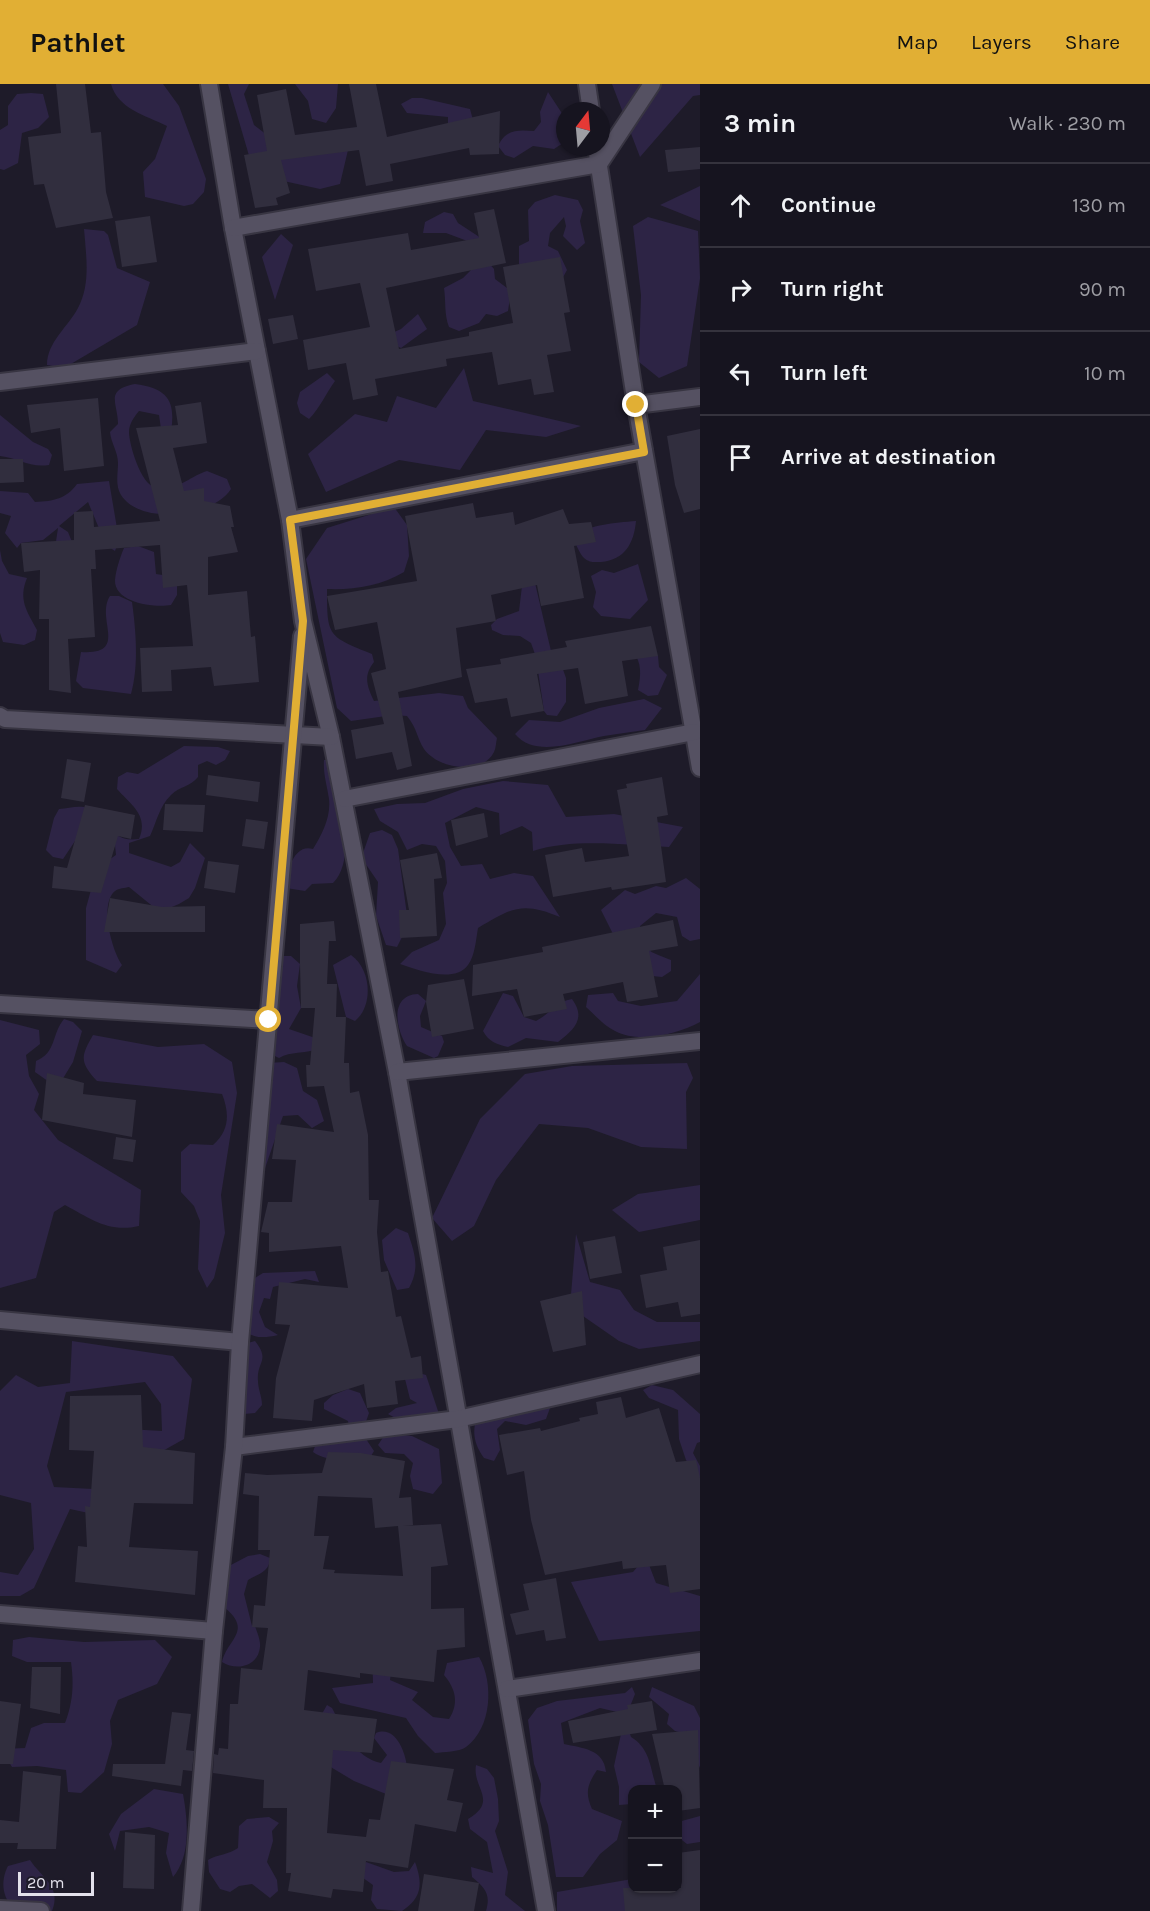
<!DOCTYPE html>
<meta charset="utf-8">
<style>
:root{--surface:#16141f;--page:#1f1d28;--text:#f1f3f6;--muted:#9e9ea4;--line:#35333d;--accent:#e1af34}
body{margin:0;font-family:Karla,sans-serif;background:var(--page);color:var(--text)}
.controls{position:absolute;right:18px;bottom:18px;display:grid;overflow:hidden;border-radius:12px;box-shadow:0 2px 4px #0004}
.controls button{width:54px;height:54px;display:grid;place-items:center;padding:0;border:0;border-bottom:2px solid var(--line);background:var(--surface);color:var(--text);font:30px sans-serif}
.compass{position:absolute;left:556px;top:18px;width:54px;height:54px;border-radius:50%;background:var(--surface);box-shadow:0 2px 4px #0004;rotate:16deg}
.scale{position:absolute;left:18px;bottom:15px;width:76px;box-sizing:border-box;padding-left:6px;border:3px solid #e3e1eb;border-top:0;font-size:16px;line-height:21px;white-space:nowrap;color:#e3e1eb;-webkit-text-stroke:4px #1e1b29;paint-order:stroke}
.stop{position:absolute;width:18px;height:18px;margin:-14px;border:4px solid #e1af34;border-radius:50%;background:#fff}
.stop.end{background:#e1af34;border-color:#fff;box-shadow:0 2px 6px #0008}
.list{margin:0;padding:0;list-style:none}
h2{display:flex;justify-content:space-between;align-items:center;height:78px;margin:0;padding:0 24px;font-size:26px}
h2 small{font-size:20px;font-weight:400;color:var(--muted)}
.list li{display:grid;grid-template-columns:39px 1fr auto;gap:18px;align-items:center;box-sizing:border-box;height:84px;padding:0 24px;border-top:2px solid var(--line)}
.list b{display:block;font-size:22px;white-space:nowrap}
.list em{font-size:20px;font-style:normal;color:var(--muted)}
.icon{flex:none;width:33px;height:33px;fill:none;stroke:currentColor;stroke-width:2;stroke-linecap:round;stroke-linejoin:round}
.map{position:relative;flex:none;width:700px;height:1827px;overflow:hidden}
header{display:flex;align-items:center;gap:36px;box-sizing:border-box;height:84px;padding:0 30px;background:var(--accent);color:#111}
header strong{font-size:28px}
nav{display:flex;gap:33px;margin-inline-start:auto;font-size:21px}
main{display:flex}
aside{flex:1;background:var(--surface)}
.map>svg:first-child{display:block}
.green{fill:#2d2445}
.building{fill:#312e3e;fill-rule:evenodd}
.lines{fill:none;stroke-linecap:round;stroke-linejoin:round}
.minor-casing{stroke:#383542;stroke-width:20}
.minor{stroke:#555162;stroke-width:16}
.route{stroke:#e1af34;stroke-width:8}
</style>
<header>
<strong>Pathlet</strong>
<nav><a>Map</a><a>Layers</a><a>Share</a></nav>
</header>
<main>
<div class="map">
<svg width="700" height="1827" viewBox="0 0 700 1827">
<rect width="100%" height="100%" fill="#1e1b29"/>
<!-- green -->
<g class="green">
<path d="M111,0h52l16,22 27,73 -2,13 -11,12 -9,2 -39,-9 -2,-25 12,-13 12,-33c-22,-11 -49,-17 -56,-42z"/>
<path d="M228,0h21l-5,10 10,31 26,20 68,5 -8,34 -20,5 -41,-9 -29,-21z"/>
<path d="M295,0h43l-2,24 -10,15 -14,-4 -4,-18z"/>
<path d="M612,0h88v11l-7,1 -53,61z"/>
<path d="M548,8l17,26 -2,25 -9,6 -21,-3 -19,12 -9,-3 -7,-9c8,-17 19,-16 36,-15l7,-9 -1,-10z"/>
<path d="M31,9l12,1 6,23 -11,11 -16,5 -4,30 -14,7 -4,-1v-39l8,-5v-19l9,-12z"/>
<path d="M412,14h10l48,11 3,11 -25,7v-10l-41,-4 -6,-9z"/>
<path d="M700,102v35l-40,-16z"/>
<path d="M555,111l23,5 5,10 -3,11 5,22 -8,7 -14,-14 3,-10 -2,-9 -14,16 -2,13 10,5 9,19 -5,9 -33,-9 -10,-6v-18l10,-5 -1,-31 7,-8z"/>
<path d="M444,128l9,2 5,9 26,17 2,20 8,9 1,10 16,12 -3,20 -11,5 -11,-2 -7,9 -20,8 -10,-4c-5,-13 -3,-26 -5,-39l19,-10 9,-9 -2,-27 -24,-9h-23l2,-11z"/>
<path d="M648,133l50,14 2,47 -13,88 -28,12 -20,-16 2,-67 -8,-69z"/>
<path d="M84,145l20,2 4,4 9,33 33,14 -13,43 -73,43 -17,-3c0,-23 21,-38 31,-57 13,-24 8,-53 6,-79z"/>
<path d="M281,150l12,11 -18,55 -13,-43z"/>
<path d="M418,230l9,15 -26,19 -20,-10 20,-9z"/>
<path d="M464,284l9,33 108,25 -35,11 -60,-7 -26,40 -61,-10 -73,32 -18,-38 47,-40 32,8 10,-26 39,12z"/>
<path d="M327,289l8,8c-9,12 -15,27 -26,38l-9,-6 -3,-10 3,-11z"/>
<path d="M135,300c40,5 41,24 34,59l-7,-7 -3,-21 -20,-4c-5,6 -10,13 -10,21 0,12 12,53 26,55 25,4 33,-10 52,-16l20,8 4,10c-18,28 -90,37 -110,6 -6,-10 -3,-21 -3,-32 0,-11 -7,-20 -8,-31l8,-8c0,-21 -14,-34 17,-40z"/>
<path d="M0,331l33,27 15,7 4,6 -3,10c-20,3 -30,-7 -49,-9z"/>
<path d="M109,397l10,59 -4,11 -9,-6 -18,-43 -29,24 9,6 4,10 -17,6 3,-20 -15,12 -22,3 -4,5 -12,-15 6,-17 -11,-3v-22l28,2 7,9c19,-1 31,-3 42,-18z"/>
<path d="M394,423l13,18 2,31 -5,16c-23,14 -50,18 -77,17 0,48 1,47 45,65l2,8c-11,14 -7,24 0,39l65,-8 24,3 5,12 29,30c-1,4 -1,10 -3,14 -12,24 -56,17 -70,-3 -7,-11 -7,-21 -17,-33l-14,-1 -42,6 -14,-13 -31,-149 21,-31z"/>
<path d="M636,437c-2,22 -11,39 -35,41 -7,0 -11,1 -17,-4 -5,-5 -8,-15 -12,-21 18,-13 42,-14 64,-16z"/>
<path d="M138,462l16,6 2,22 13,2 8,7v12l-6,10c-16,3 -57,-2 -56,-25 1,-10 5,-23 9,-32z"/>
<path d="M0,466l2,11 7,13 18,4c-9,22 0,33 10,52l-2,10 -11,5 -21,-3 -3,-9z"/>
<path d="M638,480l10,36 -18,19 -29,-3 -8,-9 3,-15 -5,-16 11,-6 12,3z"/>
<path d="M535,499l16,68 9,10 6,17v24l-9,14 -10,-1 -3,-4 -8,-54 -5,-14 -11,-7 -17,-1 -11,-5 -1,-5 6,-6 22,-8 3,-25z"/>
<path d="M110,512h9l13,6c4,29 7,64 -1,92l-48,-6 -7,-7 5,-29c49,3 14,-33 29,-56z"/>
<path d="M633,567l25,5 1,11 8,8 -9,20 -10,1 -10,-6c3,-16 4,-26 -5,-39z"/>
<path d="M644,615l18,9 -17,22c-14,2 -28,4 -41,6 -26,5 -68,23 -89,-2l14,-14 31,2 39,-14z"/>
<path d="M184,662l34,1 12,4 -5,9 -9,5 -9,-4 -9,4v12c-8,10 -18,9 -27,18 -12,12 -14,26 -21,41l-21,7v10l42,14 9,-5 10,-19 15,15 -10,30 -6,10 -10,6 -12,5h-11l-27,-22c-4,1 -10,1 -14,4 -16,13 -3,60 7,74l-6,8 -30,-13v-52l11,-40 19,-13 -1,-10 -21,-10 -19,6 -12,18 -10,-2 -7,-7 8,-32 5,-9c10,-1 20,-4 29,-1 23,9 19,35 51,31 10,-24 -8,-34 -22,-50l1,-12 9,-5 11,2z"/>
<path d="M335,675c4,32 23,100 -2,124l-21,1 -7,7 -19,-3c0,-16 8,-45 27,-39 9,-15 18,-32 16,-50 -2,-14 -6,-25 -5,-39z"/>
<path d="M503,697l45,4 18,32 48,-3 69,13 -14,20c-41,-2 -97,-9 -136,4l-1,-19 -10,-6 -22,9 -1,-22 -23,-6 -31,16 5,24 11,19 21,-2 8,15 24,-6 19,3 27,41c-38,-16 -48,-9 -82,11 -2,11 -3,28 -10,37 -14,19 -50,5 -68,-1l12,-12 27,-12 7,-16 -3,-31 4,-10 -2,-22 -9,-15 -14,-2 -15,6 -9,-18 -18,-11 -6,-12 23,-5 28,-1 38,-14z"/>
<path d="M382,746l10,5 6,14 9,66v12l-10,20 -11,-2 -10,-29 2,-34 -13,-19 -2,-10 7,-20z"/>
<path d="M686,794l14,11v50l-10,2 -8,-5 -5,-19 -21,-4 -16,13c2,26 9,25 31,34v11l-9,6 -20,-2 -27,-37 -14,-28 24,-20 10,4 21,-8 10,2z"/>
<path d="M351,871c20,14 23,50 4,66l-9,-4 -13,-52z"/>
<path d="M280,872h11l9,8 -3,22 4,22 -12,21 32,11 -3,9c-14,5 -27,2 -39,9 -15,-8 -22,-14 -21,-32z"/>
<path d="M700,890v48c-22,12 -61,22 -85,9 -11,-5 -20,-16 -29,-24l2,-12 25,-2 5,8 23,5 36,-5z"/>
<path d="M503,909l10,3 11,21 12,4c14,-7 19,-19 36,-22 14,19 3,30 -14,43l-32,-4 -18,9c-12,-3 -19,-5 -25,-16z"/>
<path d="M418,910l8,7 -6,15 1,11 21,9 2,6 -6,14 -4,2 -27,-12c-11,-16 -18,-51 11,-52z"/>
<path d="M64,935l9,3 9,9 -9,31 -11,18 -10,4 -17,-12 1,-11c21,-9 15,-26 28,-42z"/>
<path d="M0,936l39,10 1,14 -14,11 3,21 10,18 -5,16 24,30 83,50 -2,36c-30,7 -48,-7 -74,-21l-11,7 -18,66 -36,10z"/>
<path d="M93,951l65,12 46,-3 28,18 5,31 -16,102 4,38 -11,45 -7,10 -9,-19 2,-48 -6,-15 -13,-14v-40l9,-8 23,1c16,-14 17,-31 9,-51l-125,-13c-18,-19 -16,-25 -4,-46z"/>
<path d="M284,978l13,6 6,23 14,9 7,21 -12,7 -14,-13 -15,1 -21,61 5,-114z"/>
<path d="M687,979l6,15 -7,14 1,57 -46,-2 -53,-19 -49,-4 -43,56 -22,46 -22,15 -20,-23 48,-99 45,-45 47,-8z"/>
<path d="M700,1101v35l-61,12 -27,-22 26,-16z"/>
<path d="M396,1144l12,5c7,21 12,35 1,55l-12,2 -13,-30 -2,-20z"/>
<path d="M576,1150l14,48 30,8 14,20 23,12h43v19l-61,8 -20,-8 -49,-34z"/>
<path d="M315,1187l4,11 -14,-3 -32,8 -3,12 -6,-1 -5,14 6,15 13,8c-17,4 -27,3 -40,-9l7,-42 18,-11z"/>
<path d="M72,1257l101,15 19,23 -8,60 -41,23 -16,-33 35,2 -1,-27 -16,-22 -79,10 -19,74 7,21 59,3 -20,24 -23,-5 -36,79 -14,8h-20v-24l18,3 16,-26 -3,-46 -31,-8v-104l16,-16 22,12 32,-4z"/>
<path d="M255,1257c16,20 1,21 3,40 0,8 4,16 4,24l-7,8 -11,1 -3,-8 3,-62z"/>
<path d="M415,1288l11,3 13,39 -40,6 -11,-6 8,-6 21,-5 -7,-4 -5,-20z"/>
<path d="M652,1301l21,5 27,24v28l-3,1 -4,10 7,13v13l-14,-19 -7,-21 -1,-29 -29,-12 -6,-8z"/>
<path d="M348,1305l12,4 9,20 -7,20 12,18 -3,5c-19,2 -41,8 -58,-4l3,-9 33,-16 -1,-6 -24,-12v-6l9,-8z"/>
<path d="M544,1315l6,9 -4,11 -20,6 -21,-4 -8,8 3,21 -6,11 -10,-3c-9,-12 -12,-24 -8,-38z"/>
<path d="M386,1349l26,3 27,13 3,34 -9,11 -20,-5 -3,-13 3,-13 -9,-9 -19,-1 -7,-8z"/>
<path d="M260,1470l10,4c0,14 -12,16 -22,22l-4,14 8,32 2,-3c2,7 7,17 6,24 -2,20 -24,24 -38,15 5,-23 31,-31 3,-54l4,-42 19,-10z"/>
<path d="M646,1473l10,26 44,13v35l-101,10 -28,-59 62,-10z"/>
<path d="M29,1553l55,5 71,-2 17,17 -15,27 -39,16 -8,21 2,23 -8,28 -23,21 -13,-1 -2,-22 -29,-4 -25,1 -11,-18 24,-1 6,-20 13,-5h21c8,-21 9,-39 6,-61h-44l-15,-6 1,-16z"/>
<path d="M372,1563l21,12 -3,21 28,12 -6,8 21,17 16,2c10,-15 7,-30 -5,-44l3,-12 32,-6c15,26 13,71 -13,90 -7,5 -22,5 -31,6l-17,-17 -12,-18 -66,-15 -8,-15 41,-5z"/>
<path d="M632,1603l3,7 -10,25 6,18c20,12 19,32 26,52l-25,1v14l-13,1v-18l-5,-21 7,-32 -4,-22 -17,-4 -39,15 3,21c18,4 40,5 42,28l-9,-2c-10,15 -12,23 -5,39l30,12 -5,19 -17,14 -17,23h-27l-8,-52 -8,-24 1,-17 -7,-20 -6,-44 9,-12 20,-7 68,-8z"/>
<path d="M652,1603l42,19 6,12v50l-14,-34 -11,-3 -8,-7 2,-10 -20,-17z"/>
<path d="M327,1621l5,3c11,21 23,50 49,55l6,-8 -13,-17 2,-5c19,-8 29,18 31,33l-21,28 -32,-13 -25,-15 -30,-58 20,11z"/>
<path d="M476,1681l11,4 7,9 4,21 1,22 -4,10 13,41 -3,23 20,16h-39c5,-17 -1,-23 -14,-34l-1,-10 22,6 -6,-31 -17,-13 -2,-10c31,-18 4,-31 8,-54z"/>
<path d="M154,1705l29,5c5,27 8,62 -10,83l-7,-24 3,-20 -20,-6 -29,4 -5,20 -6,-17 12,-20z"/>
<path d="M700,1732v26l-13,2 -9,-7v-15z"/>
<path d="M269,1733l10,6 -7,8 1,10 -6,21 10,18 1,11 -8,7 -18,-14 -13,2 -9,6 -10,-3 -11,-17 -1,-12c10,-6 20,-5 30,-12l1,-22 8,-7z"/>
<path d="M30,1776c12,18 32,27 22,51h-35c-15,-11 -17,-30 -9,-45z"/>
<path d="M366,1778l28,10 15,-1 6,-9c8,22 7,36 -13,49l-25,-2 -6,-9 2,-15 -14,-10 3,-10z"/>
<path d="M632,1795v9l13,23h-88v-19z"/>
</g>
<!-- building -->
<g class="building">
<path d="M56,0h29l6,49 10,-1 5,60 7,26 -57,10 -12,-44 -10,1 -6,-48 33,-4z"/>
<path d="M349,0h27l11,53 113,-26 -1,43 -29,1 -1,-7 -79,16 3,17 -27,5 -7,-36 -78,10 9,33 -14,5 2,7 -23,3 -11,-53 23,-4 -10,-56 29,-6 9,46 62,-8z"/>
<path d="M700,63v22l-32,3 -3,-22z"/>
<path d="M494,125l12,54 -120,25 13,61 70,-13v-4l44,-9 -10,-56 57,-10 10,55 -6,1 7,38 -24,4 7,37 -20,3 -3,-16 -33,6 -6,-33 -46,7 1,7 -72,13 3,16 -25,5 -7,-37 -38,7 -5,-30 67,-13 -10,-44 -44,8 -8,-42 100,-16 3,17 68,-12 -5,-25z"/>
<path d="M150,132l7,46 -35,5 -7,-46z"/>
<path d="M293,231l5,24 -25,5 -5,-25z"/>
<path d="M98,314l6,68 -40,5 -4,-43 -29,5 -4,-28z"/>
<path d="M201,318l6,41 -34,5 11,43 20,-3v13l26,5 4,21h-3l7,25 -30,5v38l39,-4 4,46 4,-1 4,46 -45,4 -3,-19 -40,3 1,21 -30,1 -2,-44 53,-2 -6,-61 -24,3 -3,-43 -65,5 1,19h-5l4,68 -27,2 3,54 -22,-3v-71h-10l1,-49 -16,2 -3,-29 53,-3v-28l19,-1 1,16 66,-6 -24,-93 42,-3 -3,-19z"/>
<path d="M700,345v80l-16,4 -9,-28 -8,-49z"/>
<path d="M0,375h23l1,23 -24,1z"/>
<path d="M473,419l3,15 37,-6 2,13 48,-16 6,15 22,-2 5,20 -22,4 10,52 -43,8 -4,-21 -46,10 5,26 -40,7 6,49 -64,15 14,74 -15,4 -5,-18 -36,7 -5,-29 33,-6 -13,-51 15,-4 -9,-47 -42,8 -8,-34 90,-15 -12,-65z"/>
<path d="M651,542l7,30 -36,5 6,35 -43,8 -7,-36 -41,6 7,37 -33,6 -4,-19 -32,5 -9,-34 35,-5 -1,-5 67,-12 -2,-6z"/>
<path d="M67,675l24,4 -7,39 -23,-4z"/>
<path d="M208,691l52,7 -2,20 -52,-7z"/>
<path d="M662,693l6,38 -11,2 9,65 -54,8 -1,-3 -58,10 -8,-42 37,-7 3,14 44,-6 -12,-66 10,-2 -1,-4z"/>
<path d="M165,720l40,1 -2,27 -40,-2z"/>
<path d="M85,721l50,10 -4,24 -13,-3 -17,57 -49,-5 2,-22 13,2z"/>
<path d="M484,729l4,24 -32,9 -5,-26z"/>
<path d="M246,735l22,3 -4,27 -22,-3z"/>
<path d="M437,769l5,25 -8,1 3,57 -37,2 -1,-28h10l-9,-50z"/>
<path d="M208,777l31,4 -4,28 -31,-5z"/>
<path d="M110,814l52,9 43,-1v26h-101z"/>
<path d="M673,836l5,26 -29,5 9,46 -31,5 -4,-20 -60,12 4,15 -43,8 -7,-28 -45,7 1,-31 70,-13 -1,-5z"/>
<path d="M334,837l2,20h-7l-2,43h10l-1,33h10l-2,46h5l1,30 9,-2 9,44 1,65h10l-2,32 4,40 7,-1 8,46 5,-1 10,42 10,-2 2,22 -28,3 3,23 -31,4 -3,-24 -50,16 -2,21 -39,-3 3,-40 14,-53 -15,-1 4,-42 69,6 -7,-42 -72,6v-19l-8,-1 7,-30h24l4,-42 -24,-1 5,-35 57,8 -10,-46 -17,1 -1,-22h4l5,-57h-14l-1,-44v-40z"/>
<path d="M464,895l10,50 -42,8 -6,-35 2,-17z"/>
<path d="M47,989l37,10 -1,11 53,6 -4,37 -90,-17z"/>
<path d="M116,1053l20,3 -3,22 -20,-3z"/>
<path d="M615,1152l7,37 -32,6 -7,-37z"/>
<path d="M700,1156v74l-19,3 -3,-15 -32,6 -6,-33 27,-5 -4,-23z"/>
<path d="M582,1207l4,54 -33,7 -13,-51z"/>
<path d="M141,1311l2,52 52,6 -2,51 -59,-1 -5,44 69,4 -3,44 -120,-13 3,-36 9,1 -2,-41 5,1 4,-56 -25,-1 1,-54z"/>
<path d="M621,1313l5,21 33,-10 17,54 20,-2 4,18v111l-30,4 -4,-28 -43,4 -1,-8 -77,14 -14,-55 -7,-49 -17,4 -8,-40 41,-7 1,3 39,-10 -1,-3 19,-4 -2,-12z"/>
<path d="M328,1368l33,1 44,8 -6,37 12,-1 2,28 -10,1 38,-2 7,41 -17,2v42l33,-1 1,39 -28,3 -3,32 -74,-9v5l-52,-8 -4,40 73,9 -5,34 -39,-3 -6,83 39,4 3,-18 11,1 11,-59 63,8 -7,31 16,3 -7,29 -41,-8 -7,44 -42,-7 -3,31 -30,-3 -2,9 -43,-7 3,-18h-5l1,-65h-24l1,-28 -51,-7 1,-19 4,1 1,-7 9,1 2,-45h8l3,-36 21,2 6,-42 -16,-1 2,-22 11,1 5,-56h-12l1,-54 -16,-2 2,-21 22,2 55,-2zM318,1412l54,2 3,30 23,-2 5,50 -69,-3 1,-3 -12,-1 6,-33h-15z"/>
<path d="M556,1494l10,60 -20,3 -2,-11 -28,5 -6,-21 19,-4 -6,-26z"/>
<path d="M32,1583h29l-1,47 -30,-6z"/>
<path d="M0,1617l21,3 -8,60h-13z"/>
<path d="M652,1617l5,29 -84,13 -5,-22 60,-12 -1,-4z"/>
<path d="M172,1628l19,2 -5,36 8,1 -2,20 -9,-1 -2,16 -69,-10 1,-12h52z"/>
<path d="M698,1646l2,78 -22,3v-21h-13l-13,-56z"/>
<path d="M23,1687l38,5 -5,73h-39l1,-6h-18v-23l19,2z"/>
<path d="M125,1748l30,3 -1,54 -31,-1z"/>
<path d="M700,1766v61h-75l-2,-23h58l-3,-35z"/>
<path d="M424,1790l55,9 -5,28h-56z"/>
</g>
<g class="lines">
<!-- minor casing -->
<g class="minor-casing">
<g id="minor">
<path d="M209,0l24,144 57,292 13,101 28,116 66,335 149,839"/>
<path d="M587,0l4,27"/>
<path d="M596,63l40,258 64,363"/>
<path d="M233,144l366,-64 53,-80"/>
<path d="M0,298l257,-31"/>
<path d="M636,321l64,-8"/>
<path d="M290,436l354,-69"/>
<path d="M0,632l5,3 326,18"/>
<path d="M344,715l350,-67"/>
<path d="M0,920l269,16"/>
<path d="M397,988l303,-31"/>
<path d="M0,1236l240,22"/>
<path d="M234,1363l224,-28 242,-55"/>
<path d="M0,1530l214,17"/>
<path d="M507,1605l193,-28"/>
<path d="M0,1825l41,2"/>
<path d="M191,1827l23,-280 20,-184 6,-105 62,-706"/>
</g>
</g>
<!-- minor -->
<use href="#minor" class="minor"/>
</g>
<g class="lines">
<!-- route -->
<path class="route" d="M269,936l34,-399 -13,-101 354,-68 -8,-47"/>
</g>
</svg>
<div class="controls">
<button>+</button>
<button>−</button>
</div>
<svg class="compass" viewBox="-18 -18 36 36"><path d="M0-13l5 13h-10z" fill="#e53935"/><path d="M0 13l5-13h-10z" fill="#9e9ea4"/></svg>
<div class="scale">20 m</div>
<div class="stop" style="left:269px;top:936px"></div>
<div class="stop end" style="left:636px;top:321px"></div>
</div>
<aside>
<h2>3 min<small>Walk · 230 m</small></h2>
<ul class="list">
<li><svg class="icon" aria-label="ahead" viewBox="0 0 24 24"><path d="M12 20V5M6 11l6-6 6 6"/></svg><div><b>Continue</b></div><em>130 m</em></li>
<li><svg class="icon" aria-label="right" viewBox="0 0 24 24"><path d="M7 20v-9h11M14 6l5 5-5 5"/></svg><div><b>Turn right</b></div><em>90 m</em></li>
<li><svg class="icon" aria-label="left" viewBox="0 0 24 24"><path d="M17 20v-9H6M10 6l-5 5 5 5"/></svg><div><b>Turn left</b></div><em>10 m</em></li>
<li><svg class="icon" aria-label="arrive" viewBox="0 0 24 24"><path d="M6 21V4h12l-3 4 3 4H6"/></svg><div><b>Arrive at destination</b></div></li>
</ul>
</aside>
</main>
